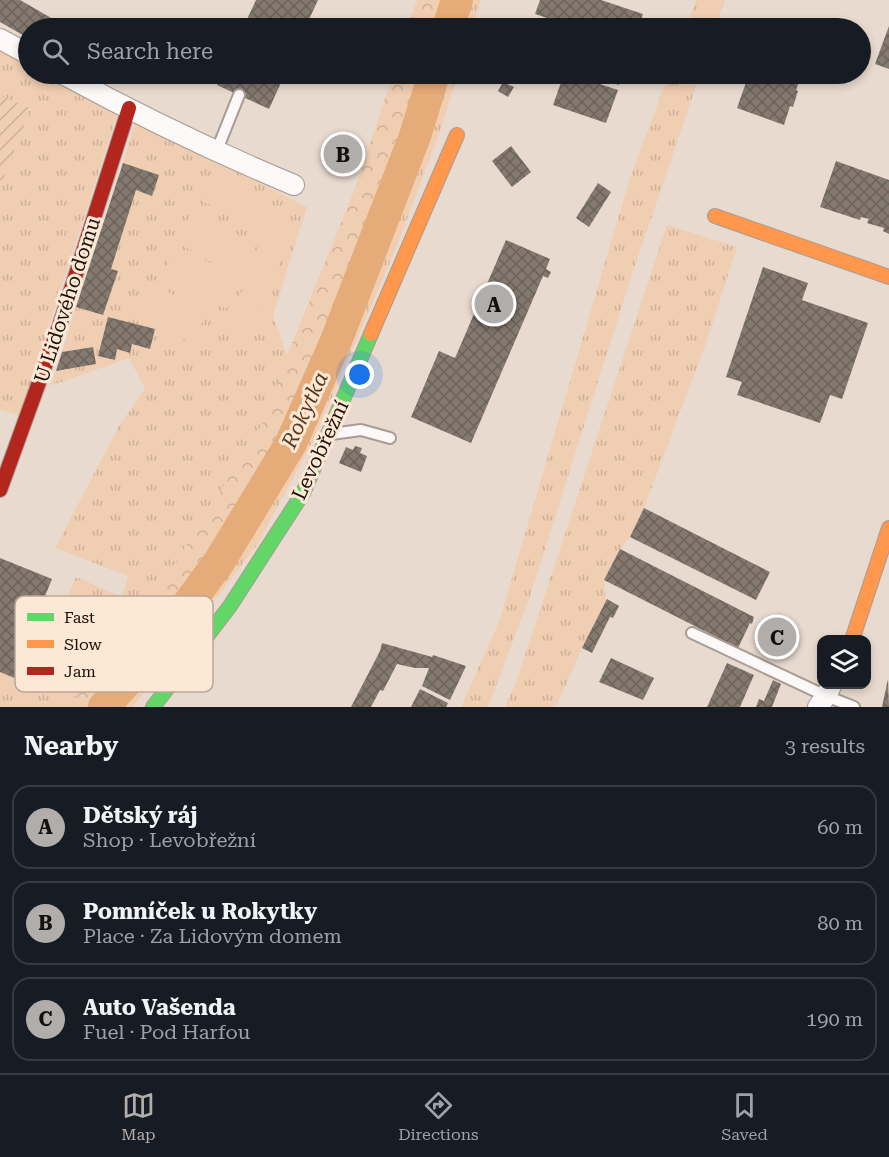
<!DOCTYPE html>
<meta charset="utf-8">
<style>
:root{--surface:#171b24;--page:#242831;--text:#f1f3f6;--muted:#9ea1a6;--line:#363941;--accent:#b1adaa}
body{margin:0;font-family:"Roboto Serif",serif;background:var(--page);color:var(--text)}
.controls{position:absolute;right:18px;bottom:18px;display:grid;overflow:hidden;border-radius:12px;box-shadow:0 3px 9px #0003}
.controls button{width:54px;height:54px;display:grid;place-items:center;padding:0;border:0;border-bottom:2px solid var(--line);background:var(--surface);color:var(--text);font:30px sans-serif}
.you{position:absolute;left:360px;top:375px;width:21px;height:21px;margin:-15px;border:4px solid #fff;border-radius:50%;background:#1a73e8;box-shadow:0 0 0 9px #1a73e833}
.badge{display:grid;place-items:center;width:39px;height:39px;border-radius:50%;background:var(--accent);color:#111;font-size:20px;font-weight:700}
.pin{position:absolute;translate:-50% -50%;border:3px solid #fff;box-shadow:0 2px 6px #0006}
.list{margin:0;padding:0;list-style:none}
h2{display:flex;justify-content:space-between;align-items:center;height:78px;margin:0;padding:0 24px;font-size:26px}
h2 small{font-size:20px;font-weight:400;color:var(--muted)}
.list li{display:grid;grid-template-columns:39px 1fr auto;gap:18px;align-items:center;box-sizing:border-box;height:84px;margin:0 12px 12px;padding:0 12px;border:2px solid var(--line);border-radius:18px}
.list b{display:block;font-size:22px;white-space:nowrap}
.list p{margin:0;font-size:20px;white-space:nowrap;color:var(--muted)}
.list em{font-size:20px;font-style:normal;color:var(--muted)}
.icon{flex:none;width:33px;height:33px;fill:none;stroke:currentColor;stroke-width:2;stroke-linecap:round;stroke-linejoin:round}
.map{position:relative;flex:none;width:889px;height:707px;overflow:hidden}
.search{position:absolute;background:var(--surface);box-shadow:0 3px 9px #0003;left:18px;right:18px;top:18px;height:66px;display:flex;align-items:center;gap:15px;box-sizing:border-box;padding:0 21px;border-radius:33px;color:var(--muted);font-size:22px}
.sheet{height:366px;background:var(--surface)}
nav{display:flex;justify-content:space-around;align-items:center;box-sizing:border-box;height:84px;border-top:2px solid var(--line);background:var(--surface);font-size:16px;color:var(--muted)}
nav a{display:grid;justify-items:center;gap:3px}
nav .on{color:var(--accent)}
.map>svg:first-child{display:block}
.grass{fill:url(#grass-tufts)}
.forest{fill:url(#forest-crowns)}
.garden{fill:url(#garden-furrows)}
.pitch{fill:#f0ceb2}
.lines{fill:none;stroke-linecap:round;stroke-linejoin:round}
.river{stroke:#e5ab78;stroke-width:32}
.building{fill:url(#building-cross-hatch)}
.lane-casing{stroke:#a79c94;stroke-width:14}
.street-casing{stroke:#a79c94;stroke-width:22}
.fast-casing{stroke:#a79c94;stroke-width:16}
.slow-casing{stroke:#a79c94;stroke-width:16}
.jam-casing{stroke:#a79c94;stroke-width:16}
.lane{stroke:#fcf9f8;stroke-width:10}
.street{stroke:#fcf9f8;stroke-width:20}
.fast{stroke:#63d668;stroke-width:14}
.slow{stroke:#ff974d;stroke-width:14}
.jam{stroke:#b3261e;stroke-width:14}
.labels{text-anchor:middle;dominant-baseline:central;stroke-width:6;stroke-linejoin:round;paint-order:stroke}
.street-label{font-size:20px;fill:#191109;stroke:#fde8d6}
.water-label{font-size:21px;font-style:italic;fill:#59391d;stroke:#fde8d6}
.key{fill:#fde8d6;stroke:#b9a898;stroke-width:1.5}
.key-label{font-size:16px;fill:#191109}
</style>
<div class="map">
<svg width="889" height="707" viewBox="0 0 889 707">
<defs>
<pattern id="grass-tufts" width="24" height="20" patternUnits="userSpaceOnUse" patternTransform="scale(1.5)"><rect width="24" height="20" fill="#f0ceb2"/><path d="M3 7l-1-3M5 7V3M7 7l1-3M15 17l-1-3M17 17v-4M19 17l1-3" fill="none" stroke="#cdb098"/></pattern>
<pattern id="forest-crowns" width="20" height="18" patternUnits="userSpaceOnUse" patternTransform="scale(1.5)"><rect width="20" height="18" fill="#f0ceb2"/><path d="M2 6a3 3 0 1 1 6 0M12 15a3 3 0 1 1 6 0" fill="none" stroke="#cdb098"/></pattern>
<pattern id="garden-furrows" width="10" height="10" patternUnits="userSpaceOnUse" patternTransform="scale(1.5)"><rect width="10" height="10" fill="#f0ceb2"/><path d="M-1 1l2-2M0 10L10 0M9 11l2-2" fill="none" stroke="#cdb098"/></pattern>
<pattern id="building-cross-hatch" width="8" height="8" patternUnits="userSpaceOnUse" patternTransform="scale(1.5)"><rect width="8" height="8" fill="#84796f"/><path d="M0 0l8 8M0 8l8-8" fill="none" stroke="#6b6259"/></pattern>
</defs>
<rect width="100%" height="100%" fill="#e9dacf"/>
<!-- grass -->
<g class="grass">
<path d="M466,0h15l-9,28h-16z"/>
<path d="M696,0h29l-10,28h-29z"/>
<path d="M0,46l28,17v11h20l71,35 -99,306 -20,-5v-222l29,-75 -1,-6 -28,-11z"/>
<path d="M441,74h17l-17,54 -43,115 -85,198 -56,104 -124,162h-20l119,-145 76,-126 100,-260z"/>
<path d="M669,74h31l-72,213 -97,306 -43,114h-27l38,-85 131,-444z"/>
<path d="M136,120l171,87 -34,108 14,41 -19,59 -90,144 -76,101 15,-49 -40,92 -3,4h-74v-35l31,12 45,-107 46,20 6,-21 -73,-28 64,-122 26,-37 -16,-31 -79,28 6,-15 40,-7 -3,-17 -31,5 14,-45 27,8 14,-44 -6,-2 25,-79 16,5 7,-19 -36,-13z"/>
<path d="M667,225l70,22 -31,96 -62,165 -14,29 -10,12 -16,31 1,18 2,1 -25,49 -20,46 -7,13h-50l11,-25z"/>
</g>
<!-- forest -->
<g class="forest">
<path d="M417,0h48l-9,28h-49z"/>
<path d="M393,74h48l-33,102 -100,260 -76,126 -119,145h-44l33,-47 76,-101 90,-144 19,-59 69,-170z"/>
</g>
<!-- garden -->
<path class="garden" d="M0,96l28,11 1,6 -29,75z"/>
<!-- pitch -->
<g class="pitch">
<path d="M217,177l55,27 -13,26 -55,-28z"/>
<path d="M191,214l66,30 -13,29 -66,-29z"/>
<path d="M271,216l24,9 -19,46 -23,-10z"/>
<path d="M176,246l65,32 -14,31 -66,-32z"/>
<path d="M252,270l25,12 -25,51 -24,-12z"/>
<path d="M146,281l61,31 -15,31 -62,-31z"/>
</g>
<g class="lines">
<!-- river -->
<g class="river">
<path d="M448,28l9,-28"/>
<path d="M104,707l51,-58 64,-87 72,-119 45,-102 79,-205 19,-62"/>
</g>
</g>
<!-- building -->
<g class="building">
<path d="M0,0h20l33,19 -1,2 7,4 -2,3h-29v10l-28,-16z"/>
<path d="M256,0h62l-13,28h-62z"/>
<path d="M540,0h61l42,14 -5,14h-61l-42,-14z"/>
<path d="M533,19l26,9h-29z"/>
<path d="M889,26v43l-14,-5z"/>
<path d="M223,74h62l-16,35 -52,-24z"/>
<path d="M564,74h5l49,16 -12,33 -53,-18z"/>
<path d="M587,74h36l-4,11z"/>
<path d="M749,74h53l-6,16 2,1 -5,16 -3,-1 -6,19 -47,-17z"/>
<path d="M503,82l11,5 -6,10 -10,-6z"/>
<path d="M511,146l20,26 -19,15 -20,-26z"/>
<path d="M836,161l53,19v54l-6,-3 1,-3 -17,-5 2,-4 -8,-2 -1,3 -40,-13z"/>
<path d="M123,163l36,12 -7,21 -16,-6 -25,79 7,2 -15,44 -27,-8z"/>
<path d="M598,183l13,9 -22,35 -13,-9z"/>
<path d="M506,240l44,19 -4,10 5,3 -3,6 -5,-2 -72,167 -60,-26 28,-66 16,7z"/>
<path d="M763,267l45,16 -6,17 66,23 -26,76 -12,-4 -10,28 -83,-28 5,-13 -16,-5z"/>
<path d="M108,317l47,12 -5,20 -18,-5 -2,9 -13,-4 -2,11 -17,-4z"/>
<path d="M93,347l3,17 -40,7 6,-19z"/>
<path d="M355,446l7,2 -2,5 7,3 -6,16 -22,-9 7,-16 7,3z"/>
<path d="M644,508l126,64 -14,28 -126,-63z"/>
<path d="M620,549l134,68 -2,7 -2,-1 -12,25 -134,-68z"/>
<path d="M0,558l52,21 -25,61 12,5 -15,37 -24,-10z"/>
<path d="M607,599l12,7 -6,12 -3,-1 -18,36 -10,-5z"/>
<path d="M382,643l50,14 1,-2 33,11 -16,34 -28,-14 7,-18h-14l-18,-4 -14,27 -3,-1 -9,17h-20l29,-56z"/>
<path d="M611,658l43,20 -11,22 -44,-18z"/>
<path d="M727,663l27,12 -14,32h-33z"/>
<path d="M888,679l1,28h-7z"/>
<path d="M773,680l8,4 -9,23h-16l3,-8 5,2z"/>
<path d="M420,689l28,14 -2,4h-35z"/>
</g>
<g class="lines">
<!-- lane casing -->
<g class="lane-casing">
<g id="lane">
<path d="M217,150l22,-55"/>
<path d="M331,434l30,-4 29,8"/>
<path d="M692,633l134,63 28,11"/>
</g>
</g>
<!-- street casing -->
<g class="street-casing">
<g id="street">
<path d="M0,39l28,15"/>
<path d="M63,74c75,41 152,78 231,111"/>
<path d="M818,707l8,-11 6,-12"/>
</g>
</g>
<!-- fast casing -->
<g class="fast-casing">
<path id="fast" d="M153,707l77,-101 73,-113 68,-159"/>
</g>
<!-- slow casing -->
<g class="slow-casing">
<g id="slow">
<path d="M715,216l174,61"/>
<path d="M371,334l86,-199"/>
<path d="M852,640l37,-112"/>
</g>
</g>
<!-- jam casing -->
<g class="jam-casing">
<path id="jam" d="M0,490l59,-163 70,-219"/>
</g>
<!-- lane -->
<use href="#lane" class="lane"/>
<!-- street -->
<use href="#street" class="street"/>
<!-- fast -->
<use href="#fast" class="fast"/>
<!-- slow -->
<use href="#slow" class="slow"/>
<!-- jam -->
<use href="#jam" class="jam"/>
</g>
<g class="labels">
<!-- street labels -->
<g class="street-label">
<text transform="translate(67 300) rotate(-72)">U Lidového domu</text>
<text transform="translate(320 450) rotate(-65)">Levobřežní</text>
</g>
<!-- water labels -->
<g class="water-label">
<text transform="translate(305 410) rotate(-65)">Rokytka</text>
</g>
</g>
<!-- legend -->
<rect x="15" y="596" width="198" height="96" rx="9" class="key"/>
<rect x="27" y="613" width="27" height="8" fill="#63d668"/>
<rect x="27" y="640" width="27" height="8" fill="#ff974d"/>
<rect x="27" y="667" width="27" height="8" fill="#b3261e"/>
<g class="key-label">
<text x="64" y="623">Fast</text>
<text x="64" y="650">Slow</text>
<text x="64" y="677">Jam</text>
</g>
</svg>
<div class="controls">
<button><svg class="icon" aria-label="layers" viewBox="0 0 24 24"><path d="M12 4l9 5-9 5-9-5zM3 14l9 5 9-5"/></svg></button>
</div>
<div class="you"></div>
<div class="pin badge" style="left:494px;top:304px">A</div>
<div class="pin badge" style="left:343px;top:154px">B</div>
<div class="pin badge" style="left:777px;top:637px">C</div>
<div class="search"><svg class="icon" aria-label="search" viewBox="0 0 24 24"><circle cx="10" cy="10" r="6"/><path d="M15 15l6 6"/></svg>Search here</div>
</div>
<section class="sheet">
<h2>Nearby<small>3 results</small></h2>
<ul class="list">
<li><span class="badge">A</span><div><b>Dětský ráj</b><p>Shop · Levobřežní</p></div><em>60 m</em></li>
<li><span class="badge">B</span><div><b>Pomníček u Rokytky</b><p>Place · Za Lidovým domem</p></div><em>80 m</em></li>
<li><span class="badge">C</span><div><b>Auto Vašenda</b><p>Fuel · Pod Harfou</p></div><em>190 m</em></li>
</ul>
</section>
<nav>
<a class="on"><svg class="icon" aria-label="map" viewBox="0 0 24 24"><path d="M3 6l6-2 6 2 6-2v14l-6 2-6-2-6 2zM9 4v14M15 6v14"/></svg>Map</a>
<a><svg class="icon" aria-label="directions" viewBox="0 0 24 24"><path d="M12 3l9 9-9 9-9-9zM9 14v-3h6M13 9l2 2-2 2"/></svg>Directions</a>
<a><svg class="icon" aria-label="saved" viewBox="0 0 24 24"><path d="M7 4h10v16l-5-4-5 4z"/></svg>Saved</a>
</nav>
